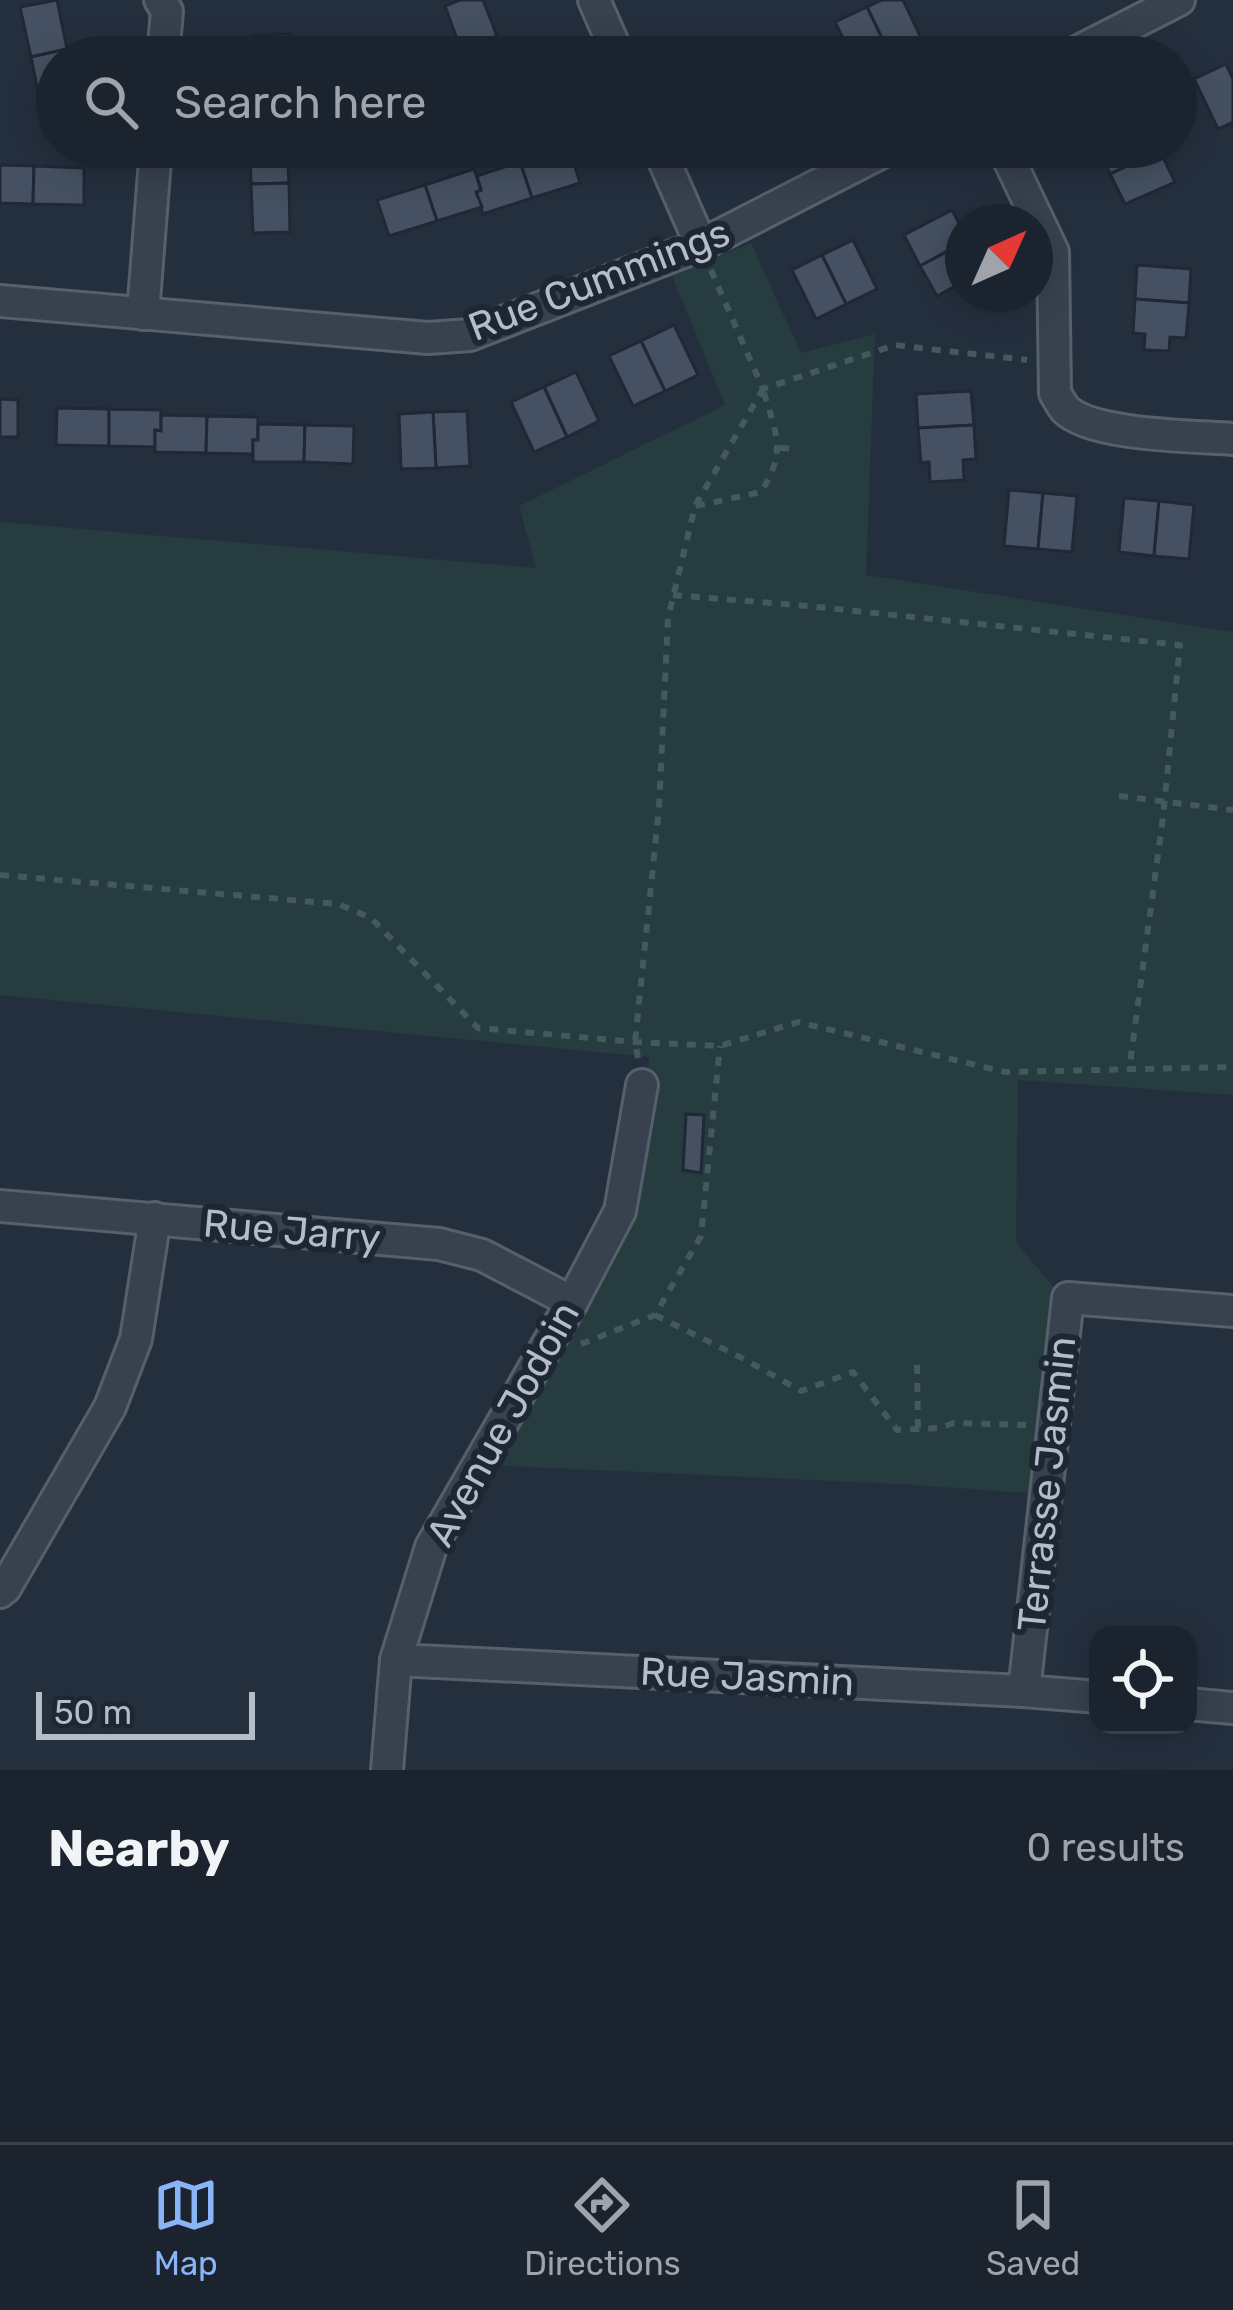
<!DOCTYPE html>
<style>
:root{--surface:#1b232e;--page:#282f3a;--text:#f1f3f6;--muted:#a0a4aa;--line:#39404a;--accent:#8ab4f8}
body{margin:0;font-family:Rubik,sans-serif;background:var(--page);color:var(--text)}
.controls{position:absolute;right:36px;bottom:36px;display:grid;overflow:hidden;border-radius:24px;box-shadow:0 6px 30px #0003}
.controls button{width:108px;height:108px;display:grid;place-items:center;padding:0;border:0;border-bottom:3px solid var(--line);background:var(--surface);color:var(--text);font:60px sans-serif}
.compass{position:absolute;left:945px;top:204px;width:108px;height:108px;border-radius:50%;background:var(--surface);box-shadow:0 6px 30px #0003;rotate:45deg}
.scale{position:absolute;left:36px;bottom:30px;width:219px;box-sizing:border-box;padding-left:12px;border:6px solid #b4bcc9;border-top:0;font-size:33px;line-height:42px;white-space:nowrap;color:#b4bcc9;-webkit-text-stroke:9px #1d2633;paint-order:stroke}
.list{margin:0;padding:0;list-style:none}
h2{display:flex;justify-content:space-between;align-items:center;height:156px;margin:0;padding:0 48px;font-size:51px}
h2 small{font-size:39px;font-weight:400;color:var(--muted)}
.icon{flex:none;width:66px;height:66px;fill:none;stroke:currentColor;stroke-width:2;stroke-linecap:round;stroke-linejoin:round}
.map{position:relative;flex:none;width:1233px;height:1770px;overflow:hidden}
.search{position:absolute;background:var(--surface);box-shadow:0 6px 30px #0003;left:36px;right:36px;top:36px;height:132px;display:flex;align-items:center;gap:30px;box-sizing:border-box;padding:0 42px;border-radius:66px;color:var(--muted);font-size:45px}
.sheet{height:372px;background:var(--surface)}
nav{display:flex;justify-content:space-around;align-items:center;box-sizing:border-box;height:168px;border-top:3px solid var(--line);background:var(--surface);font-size:33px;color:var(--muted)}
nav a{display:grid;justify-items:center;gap:6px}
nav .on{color:var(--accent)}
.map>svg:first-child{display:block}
.green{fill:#263c3f}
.building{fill:#455162;stroke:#1f2835;stroke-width:3}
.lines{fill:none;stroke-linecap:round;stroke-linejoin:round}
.street-casing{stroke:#565f6c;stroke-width:36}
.path{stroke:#44595c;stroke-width:6;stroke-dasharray:9 9;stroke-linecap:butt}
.street{stroke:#38414e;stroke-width:30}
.labels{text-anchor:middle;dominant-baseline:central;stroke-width:12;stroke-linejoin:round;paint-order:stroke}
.street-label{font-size:39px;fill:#b4bcc9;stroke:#1d2633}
</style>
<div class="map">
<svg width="1233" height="1770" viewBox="0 0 1233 1770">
<rect width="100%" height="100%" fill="#242f3e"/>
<!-- green -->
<path class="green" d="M751,243l50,110 74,-19 -9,241 367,57v463l-215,-15 -2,162 48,58 -23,194 -142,-10 -413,-19 159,-325 4,-83 -649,-62v-473l536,46 -17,-62 206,-101 -53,-129z"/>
<!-- building -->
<g class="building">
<path d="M57,0l10,49 -36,8 -11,-50z"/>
<path d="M460,0h23l14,36 -36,14 -16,-44z"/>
<path d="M882,0h21l19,40 -32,15 -23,-48z"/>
<path d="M867,7l23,48 -4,2h-34l-17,-35z"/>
<path d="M291,34v5h26v18h-63l-1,-22z"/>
<path d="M497,36l8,21h-41l-3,-7z"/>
<path d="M67,49l2,8h-12v46l-16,3 -10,-49z"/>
<path d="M1226,64l7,15v43l-15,7 -24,-50z"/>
<path d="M250,147h37l2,36 -38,1z"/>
<path d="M569,147l11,36 -48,15 -12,-36z"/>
<path d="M1098,147h60l2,4 -50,23z"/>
<path d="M1160,151l15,31 -50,22 -15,-30z"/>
<path d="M520,162l12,36 -49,16 -7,-22 5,-2 -4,-14z"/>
<path d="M0,165l34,1 -1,38 -33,-1z"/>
<path d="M34,166l50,2v37l-51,-1z"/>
<path d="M474,169l7,21 -5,2 6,15 -45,14 -12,-36z"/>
<path d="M289,183l1,49 -37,1 -2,-49z"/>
<path d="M425,185l12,36 -48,15 -12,-36z"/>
<path d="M952,210l11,21v12l-43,23 -16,-31z"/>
<path d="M853,240l24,49 -31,15 -24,-49z"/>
<path d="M963,243v39l-26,14 -17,-30z"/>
<path d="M822,255l24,49 -30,15 -24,-49z"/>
<path d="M1137,265l54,4 -2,34 -54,-4z"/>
<path d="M1135,299l54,4 -3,35 -16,-1 -1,14 -25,-1 1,-16 -12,-1z"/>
<path d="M674,325l24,50 -33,16 -24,-50z"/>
<path d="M641,341l24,50 -32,15 -24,-50z"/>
<path d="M576,372l23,49 -32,16 -23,-50z"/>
<path d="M544,387l23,50 -33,15 -23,-50z"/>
<path d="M971,391l3,34 -56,3 -2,-34z"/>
<path d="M0,399l18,1v37h-18z"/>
<path d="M57,408l52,1v37l-53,-1z"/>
<path d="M109,409l52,1v21l-6,-1v17l-46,-1z"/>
<path d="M467,411l3,55 -34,2 -3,-56z"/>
<path d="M433,412l3,56 -35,1 -2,-55z"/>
<path d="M161,415l46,1 -1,37 -51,-1v-22l6,1z"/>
<path d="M207,416l51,1v23h-5v14l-47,-1z"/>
<path d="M258,424l47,1 -1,37h-51v-22h5z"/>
<path d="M305,425l49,1 -1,38 -49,-2z"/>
<path d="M974,425l2,34 -13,1 1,20 -34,2 -1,-20 -8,1 -3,-35z"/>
<path d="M1009,490l34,3 -5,56 -34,-3z"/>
<path d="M1043,493l34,3 -5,56 -34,-3z"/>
<path d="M1124,498l35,3 -5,55 -35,-4z"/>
<path d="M1159,501l35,4 -5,54 -35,-3z"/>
<path d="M686,1114l18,1 -3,58 -18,-3z"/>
</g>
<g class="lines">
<!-- street casing -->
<g class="street-casing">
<g id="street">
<path d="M160,0l7,11 -4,46"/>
<path d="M594,0l25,57"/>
<path d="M1067,57l112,-57"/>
<path d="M658,147l43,98"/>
<path d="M1003,147l50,105 2,141c3,5 6,11 10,16 26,27 130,27 168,30"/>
<path d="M0,301l428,37 42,-3 231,-90 191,-98"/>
<path d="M143,314l13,-167"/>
<path d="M0,1206l439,38 43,11 90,47"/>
<path d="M0,1592l5,-4 105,-181 26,-68 19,-121"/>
<path d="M396,1660l628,31 74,6"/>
<path d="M1024,1691l44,-393 165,13"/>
<path d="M1188,1704l45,4"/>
<path d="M387,1770l9,-110 35,-113 141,-245 48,-91 22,-126"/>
</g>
</g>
<!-- path -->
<g class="path">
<path d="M711,270l52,119 132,-44 132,15"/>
<path d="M780,448l16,1"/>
<path d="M696,506l65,-14c27,-43 14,-59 2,-103"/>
<path d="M673,595l135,11 372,39 -17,172 -34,254"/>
<path d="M1119,796l114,14"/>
<path d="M0,875l338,29 33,14 107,110 157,14 85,4 78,-24 207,50 228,-5"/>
<path d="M638,1058l-3,-16 24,-234 9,-190 27,-112 68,-117"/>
<path d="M655,1315l89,44 57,32 52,-19 44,58 42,-2 15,-5 72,2"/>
<path d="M581,1344l74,-29 46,-79 19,-190"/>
<path d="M917,1365l1,64"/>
</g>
<!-- street -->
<use href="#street" class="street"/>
</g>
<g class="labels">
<!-- street labels -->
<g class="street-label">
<text transform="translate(599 280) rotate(-21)">Rue Cummings</text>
<text transform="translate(292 1231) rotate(5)">Rue Jarry</text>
<text transform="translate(503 1424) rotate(-61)">Avenue Jodoin</text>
<text transform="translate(1047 1484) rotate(-84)">Terrasse Jasmin</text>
<text transform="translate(747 1677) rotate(3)">Rue Jasmin</text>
</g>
</g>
</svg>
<div class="controls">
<button><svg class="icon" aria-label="locate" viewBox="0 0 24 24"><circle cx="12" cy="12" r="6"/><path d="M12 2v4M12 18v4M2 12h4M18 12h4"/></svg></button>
</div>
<svg class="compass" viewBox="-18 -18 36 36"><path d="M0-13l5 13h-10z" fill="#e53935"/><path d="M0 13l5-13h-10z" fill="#a0a4aa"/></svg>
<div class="scale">50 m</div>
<div class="search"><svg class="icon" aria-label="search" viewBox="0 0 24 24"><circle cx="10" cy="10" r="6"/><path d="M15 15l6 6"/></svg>Search here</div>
</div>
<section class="sheet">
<h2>Nearby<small>0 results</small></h2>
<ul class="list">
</ul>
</section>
<nav>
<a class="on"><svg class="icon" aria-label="map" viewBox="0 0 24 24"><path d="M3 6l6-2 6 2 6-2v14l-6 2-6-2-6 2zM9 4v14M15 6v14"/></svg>Map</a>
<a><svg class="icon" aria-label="directions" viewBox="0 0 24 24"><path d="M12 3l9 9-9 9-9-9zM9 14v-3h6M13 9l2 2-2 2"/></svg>Directions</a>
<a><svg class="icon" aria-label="saved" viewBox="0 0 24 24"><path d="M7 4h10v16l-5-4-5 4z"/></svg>Saved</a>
</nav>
